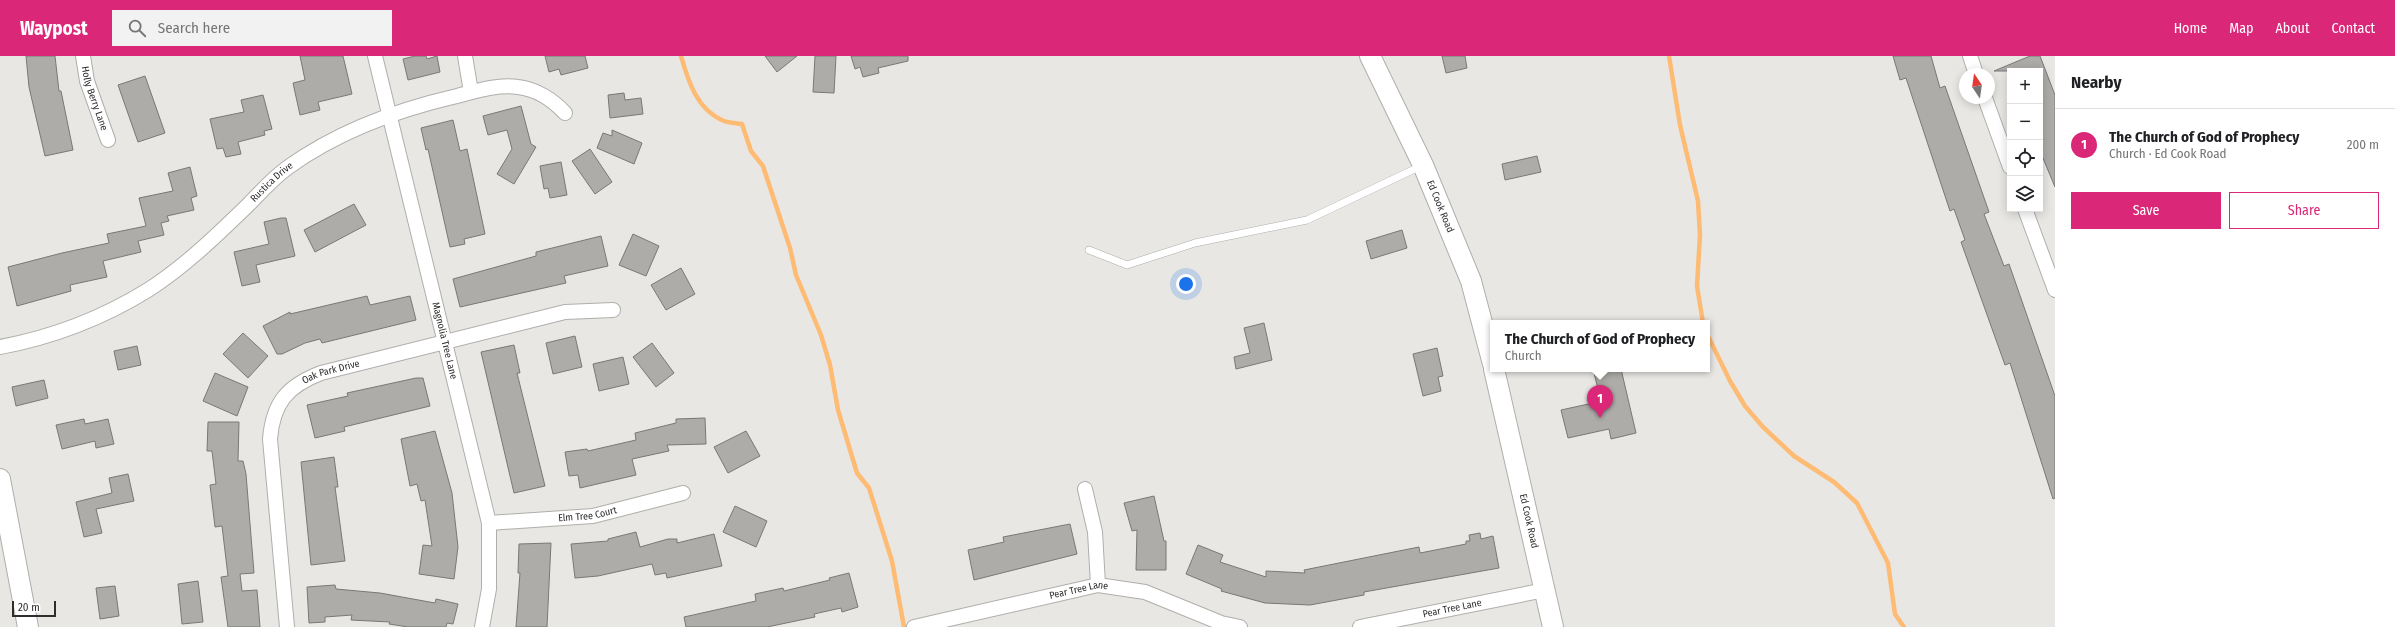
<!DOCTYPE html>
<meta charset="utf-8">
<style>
:root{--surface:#fff;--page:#f2f2f2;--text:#202124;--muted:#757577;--line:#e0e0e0;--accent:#db2777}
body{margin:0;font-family:"Fira Sans Condensed",sans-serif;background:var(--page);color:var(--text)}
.controls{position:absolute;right:12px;top:12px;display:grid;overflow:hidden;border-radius:0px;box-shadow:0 2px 10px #0003}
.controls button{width:36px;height:36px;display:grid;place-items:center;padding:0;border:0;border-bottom:1px solid var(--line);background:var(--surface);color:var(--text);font:20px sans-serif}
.compass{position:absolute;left:1959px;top:12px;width:36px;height:36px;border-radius:50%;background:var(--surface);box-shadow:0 2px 10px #0003;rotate:347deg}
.scale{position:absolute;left:12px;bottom:10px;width:44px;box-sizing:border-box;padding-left:4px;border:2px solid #2f2e2d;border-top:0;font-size:11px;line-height:14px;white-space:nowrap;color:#2f2e2d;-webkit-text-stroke:3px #fff;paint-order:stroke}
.you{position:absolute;left:1186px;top:228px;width:14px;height:14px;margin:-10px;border:3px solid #fff;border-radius:50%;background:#1a73e8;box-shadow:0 0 0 6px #1a73e833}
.badge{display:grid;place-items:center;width:26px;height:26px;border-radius:50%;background:var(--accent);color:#fff;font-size:13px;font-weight:700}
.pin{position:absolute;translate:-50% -33px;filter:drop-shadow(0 1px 2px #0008)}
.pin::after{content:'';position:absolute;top:21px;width:14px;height:12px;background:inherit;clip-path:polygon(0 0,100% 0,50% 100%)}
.popup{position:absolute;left:1490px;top:264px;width:220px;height:52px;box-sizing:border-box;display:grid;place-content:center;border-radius:0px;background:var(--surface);filter:drop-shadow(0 1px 3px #0005);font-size:13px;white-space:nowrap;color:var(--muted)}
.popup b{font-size:15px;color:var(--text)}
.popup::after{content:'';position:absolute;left:50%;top:100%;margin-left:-8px;border:8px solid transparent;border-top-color:var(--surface)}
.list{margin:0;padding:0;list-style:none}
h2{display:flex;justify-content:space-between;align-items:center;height:52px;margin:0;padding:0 16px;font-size:17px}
h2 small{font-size:13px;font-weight:400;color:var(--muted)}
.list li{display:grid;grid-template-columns:26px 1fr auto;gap:12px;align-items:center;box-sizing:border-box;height:72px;padding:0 16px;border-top:1px solid var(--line)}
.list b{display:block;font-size:15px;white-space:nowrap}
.list p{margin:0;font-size:13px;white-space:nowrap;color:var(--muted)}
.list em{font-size:13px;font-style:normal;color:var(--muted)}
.actions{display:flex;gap:8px;padding:12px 16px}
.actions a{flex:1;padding:9px 0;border:1px solid var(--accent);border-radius:0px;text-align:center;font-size:14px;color:var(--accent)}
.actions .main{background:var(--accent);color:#fff}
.icon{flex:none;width:22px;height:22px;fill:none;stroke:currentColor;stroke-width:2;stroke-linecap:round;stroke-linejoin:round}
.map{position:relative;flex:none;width:2055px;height:571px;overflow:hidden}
header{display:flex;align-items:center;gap:24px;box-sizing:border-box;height:56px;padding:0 20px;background:var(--accent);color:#fff}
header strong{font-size:19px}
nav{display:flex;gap:22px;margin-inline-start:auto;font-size:14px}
.search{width:280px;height:36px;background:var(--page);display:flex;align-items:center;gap:10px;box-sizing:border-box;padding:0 14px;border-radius:0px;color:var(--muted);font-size:15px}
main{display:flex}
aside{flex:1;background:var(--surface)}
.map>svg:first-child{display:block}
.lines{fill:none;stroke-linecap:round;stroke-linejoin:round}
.stream{stroke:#fdbb74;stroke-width:4.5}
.building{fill:#aeaca9;stroke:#7a7876}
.lane-casing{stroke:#b0aeab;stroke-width:8}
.street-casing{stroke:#b0aeab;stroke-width:16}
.secondary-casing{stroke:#b0aeab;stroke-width:22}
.lane{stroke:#fff;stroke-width:7}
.street{stroke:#fff;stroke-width:14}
.secondary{stroke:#fff;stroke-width:20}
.labels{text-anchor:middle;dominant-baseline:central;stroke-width:3;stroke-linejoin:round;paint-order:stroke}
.street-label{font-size:10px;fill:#2f2e2d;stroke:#fff}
</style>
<header>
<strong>Waypost</strong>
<div class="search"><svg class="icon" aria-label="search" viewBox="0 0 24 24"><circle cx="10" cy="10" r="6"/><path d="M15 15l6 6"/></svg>Search here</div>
<nav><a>Home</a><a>Map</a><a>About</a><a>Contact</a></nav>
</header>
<main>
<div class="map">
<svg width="2055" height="571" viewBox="0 0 2055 571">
<rect width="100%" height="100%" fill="#e9e7e4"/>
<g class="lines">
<!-- stream -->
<g class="stream">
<path d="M681,0c7,25 16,54 43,65 5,2 12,2 18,3l9,27 12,15 27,82 6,27 25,60 9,30 8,45 19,63 12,15 23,73 12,66"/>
<path d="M1669,0l11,69 18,76 2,34 -3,51 6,37"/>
<path d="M1707,278l23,47 15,25 18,21 31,29 40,26 23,21 31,60 7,51 9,13"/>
</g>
</g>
<!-- building -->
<g class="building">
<path d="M26,0h29l4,35h2l12,59 -28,6 -16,-69z"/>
<path d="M300,0h43l9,38 -34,8 2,8 -20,5 -7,-32 12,-3z"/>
<path d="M415,0h11l1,3 10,-3 3,16 -32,8 -5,-21z"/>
<path d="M545,0h40l3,12 -27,7 -2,-6 -10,3z"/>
<path d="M765,0h32l-20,16z"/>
<path d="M815,0h21l-2,37 -21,-1z"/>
<path d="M851,0h57v5l-30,7 1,5 -16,4 -3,-10 -5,2z"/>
<path d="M1442,0h23l2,12 -21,5z"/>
<path d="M1893,0h38l9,32 5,-2 44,126 -5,2 20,52 5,-2 46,132v102l-2,1 -43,-136 -5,2 -44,-123 4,-2 -11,-31 -4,2 -44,-133 -6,2z"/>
<path d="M2030,0h10l15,39v92l-15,-36v-80h-46z"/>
<path d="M145,20l20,57 -27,9 -20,-57z"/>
<path d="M624,37l1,7 16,-2 2,16 -33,4 -2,-23z"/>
<path d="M263,39l9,34 -8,2 1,4 -27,7 3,12 -15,3 -3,-9 -6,1 -7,-30 34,-7 -3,-12z"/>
<path d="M521,50l10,38 5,3 -22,37 -17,-10 15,-25 -5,-19 -19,5 -5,-19z"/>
<path d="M453,64l7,31 7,-2 18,85 -21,5 1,5 -15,3 -22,-98 -2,1 -5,-22z"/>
<path d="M612,74l30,13 -8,21 -37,-16 6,-15 9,3z"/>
<path d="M590,93l22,33 -17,12 -23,-33z"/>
<path d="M1537,100l4,16 -36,8 -3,-16z"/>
<path d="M561,106l6,33 -17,3 -2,-10 -4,1 -4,-23z"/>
<path d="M190,111l7,29 -6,2 3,12 -27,6 2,5 -8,2 3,12 -26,6 3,11 -38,9 4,16 -37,8 1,6 -54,15 -9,-39 54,-14 47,-10 -2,-9 39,-8 -7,-28 34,-7 -5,-18z"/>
<path d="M354,148l12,21 -51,27 -11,-22z"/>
<path d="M281,162h5l9,38 -39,9 4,17 -18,4 -8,-34 35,-8 -5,-22z"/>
<path d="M1402,174l5,18 -36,11 -5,-18z"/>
<path d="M633,178l26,12 -13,30 -27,-11z"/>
<path d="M601,180l7,30 -44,10 2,7 -106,24 -7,-28 83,-23v-4z"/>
<path d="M681,212l14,26 -29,16 -15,-25z"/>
<path d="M367,240l3,9 40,-9 6,24 -94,23 -2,-4 -15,4 -23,11h-5l-14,-28 27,-14v2z"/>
<path d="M1264,267l8,37 -36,9 -2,-12 16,-4 -6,-25z"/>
<path d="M243,277l25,23 -20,22 -25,-24z"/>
<path d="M575,280l7,31 -29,7 -7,-31z"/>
<path d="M652,287l22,30 -18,14 -23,-30z"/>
<path d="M514,289l6,28h-3l28,113 -31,7 -33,-141z"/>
<path d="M137,290l4,19 -23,5 -4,-19z"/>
<path d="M1437,292l6,28 -5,1 3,14 -18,5 -10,-42z"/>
<path d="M623,301l6,27 -30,7 -6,-27z"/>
<path d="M1593,313h28l15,64 -25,6 -2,-10 -41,9 -7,-28 32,-7 -1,-8 7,-2z"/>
<path d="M215,317l33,14 -11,29 -34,-15z"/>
<path d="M416,322h7l7,28 -86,21 1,4 -30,7 -8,-33 41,-9 -1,-3z"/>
<path d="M44,324l4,18 -32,8 -4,-19z"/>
<path d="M705,362l1,26 -39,1 2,6 -37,8 4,16 -56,13 -2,-13 -9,1 -4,-24 22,-3 1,2 48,-11 -1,-7 41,-10v-4z"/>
<path d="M84,363l1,5 23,-5 6,25 -18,4 -1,-7 -33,8 -6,-24z"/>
<path d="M208,366h31l-1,39h5l3,13 8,99 -14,1 2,17 15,-1 3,37h-32l-7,-50 7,-1 -6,-50 -7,1 -5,-42 6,-1 -4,-33h-5z"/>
<path d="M435,375l17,62 6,54 -4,32 -35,-5 4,-29 9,1 -7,-46 -4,1 -4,-17 -7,2 -9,-47z"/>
<path d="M746,375l14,25 -32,17 -14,-26z"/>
<path d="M334,401l4,30h-3l10,74 -34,4 -10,-103z"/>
<path d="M128,418l6,27 -38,8 6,24 -18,4 -8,-35 36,-9 -3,-15z"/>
<path d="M1154,440l10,45h2v29h-30l1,-40 -5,1 -8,-28z"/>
<path d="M735,450l32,15 -11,26 -33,-15z"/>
<path d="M1070,468l7,30 -103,26 -6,-30 36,-8 -1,-5z"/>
<path d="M636,476l4,15 28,-8h9v4l37,-9 8,32 -55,12 -1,-5 -11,2 -3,-11 -54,12 -23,2 -4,-34 37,-3v-2z"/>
<path d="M1480,477l1,6 12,-3 6,32 -135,24v3l-54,10 -45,-2 -44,-12 1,-2 -36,-15 12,-29 25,10 -3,7 46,15v-6l39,2 -1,-3 115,-23 1,6 46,-9v-3h4l-1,-6z"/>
<path d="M551,487l-4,84h-31l4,-54h-2l1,-29z"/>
<path d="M849,517l9,34 -16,5 -1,-4 -27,6 1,3 -48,10h-81l-2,-10 72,-16 -1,-7 28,-6 1,3 46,-11 -1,-2z"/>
<path d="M198,525l5,41 -21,2 -4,-40z"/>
<path d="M335,529l1,4 44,4 55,10 1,-4 22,5 -5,20 -6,-1 -1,4h-38l-19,-3 1,-2 -39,-2 1,-5 -27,2v5l-16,1 -2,-36z"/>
<path d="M115,530l4,30 -19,3 -4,-31z"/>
</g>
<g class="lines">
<!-- lane casing -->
<g class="lane-casing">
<path id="lane" d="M1089,194l38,15 68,-22 112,-23 114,-54"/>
</g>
<!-- street casing -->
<g class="street-casing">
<g id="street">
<path id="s1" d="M83,0l4,25 21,59"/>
<path id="s2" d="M375,0l114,467v66l-7,38"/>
<path d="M465,0l6,36"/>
<path d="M1970,0l6,18"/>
<path d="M1985,42l25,69"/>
<path d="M2025,153l30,81"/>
<path id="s3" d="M0,291c54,-10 101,-28 148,-57 36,-23 68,-54 99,-84 13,-13 25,-27 40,-38 51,-37 109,-58 170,-72 19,-5 41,-12 61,-9 18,2 35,13 47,26"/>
<path d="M1085,433l10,43 3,53"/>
<path id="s4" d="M489,467l104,-7 90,-23"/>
<path id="s5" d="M287,571l-17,-188c3,-36 17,-53 51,-66l244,-61 48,-2"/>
<path id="s6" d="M914,571l184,-42 47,7 76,31 19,4"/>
<path id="s7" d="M1360,571l185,-37"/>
</g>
</g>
<!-- secondary casing -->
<g class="secondary-casing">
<g id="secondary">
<path id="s8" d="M1370,0l53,109 48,116 22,83"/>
<path id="s9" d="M1494,313l59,258"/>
<path d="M0,423l28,148"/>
</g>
</g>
<!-- lane -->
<use href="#lane" class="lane"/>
<!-- street -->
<use href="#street" class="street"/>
<!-- secondary -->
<use href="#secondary" class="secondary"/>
</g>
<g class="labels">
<!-- street labels -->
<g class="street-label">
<text stroke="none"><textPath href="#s1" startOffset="44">Holly Berry Lane</textPath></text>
<text stroke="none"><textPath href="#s3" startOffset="324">Rustica Drive</textPath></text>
<text stroke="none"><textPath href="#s8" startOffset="166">Ed Cook Road</textPath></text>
<text stroke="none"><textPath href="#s2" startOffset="293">Magnolia Tree Lane</textPath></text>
<text stroke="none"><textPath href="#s5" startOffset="288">Oak Park Drive</textPath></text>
<text stroke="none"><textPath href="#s4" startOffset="99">Elm Tree Court</textPath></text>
<text stroke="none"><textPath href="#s9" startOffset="156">Ed Cook Road</textPath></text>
<text stroke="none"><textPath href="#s6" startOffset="169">Pear Tree Lane</textPath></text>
<text stroke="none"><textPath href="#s7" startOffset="94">Pear Tree Lane</textPath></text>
</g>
</g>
</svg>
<div class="controls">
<button>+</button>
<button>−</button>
<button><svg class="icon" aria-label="locate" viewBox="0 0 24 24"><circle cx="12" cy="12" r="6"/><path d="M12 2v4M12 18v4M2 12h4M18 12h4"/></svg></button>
<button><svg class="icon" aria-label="layers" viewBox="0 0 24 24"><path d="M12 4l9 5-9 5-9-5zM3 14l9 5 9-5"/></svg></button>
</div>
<svg class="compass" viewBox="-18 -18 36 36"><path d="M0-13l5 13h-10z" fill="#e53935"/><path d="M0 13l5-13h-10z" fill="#757577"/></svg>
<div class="scale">20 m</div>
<div class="you"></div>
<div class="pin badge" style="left:1600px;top:362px">1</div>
<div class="popup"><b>The Church of God of Prophecy</b>Church</div>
</div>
<aside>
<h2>Nearby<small></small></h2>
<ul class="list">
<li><span class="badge">1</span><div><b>The Church of God of Prophecy</b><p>Church · Ed Cook Road</p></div><em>200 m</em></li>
</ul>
<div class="actions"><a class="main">Save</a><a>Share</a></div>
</aside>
</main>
